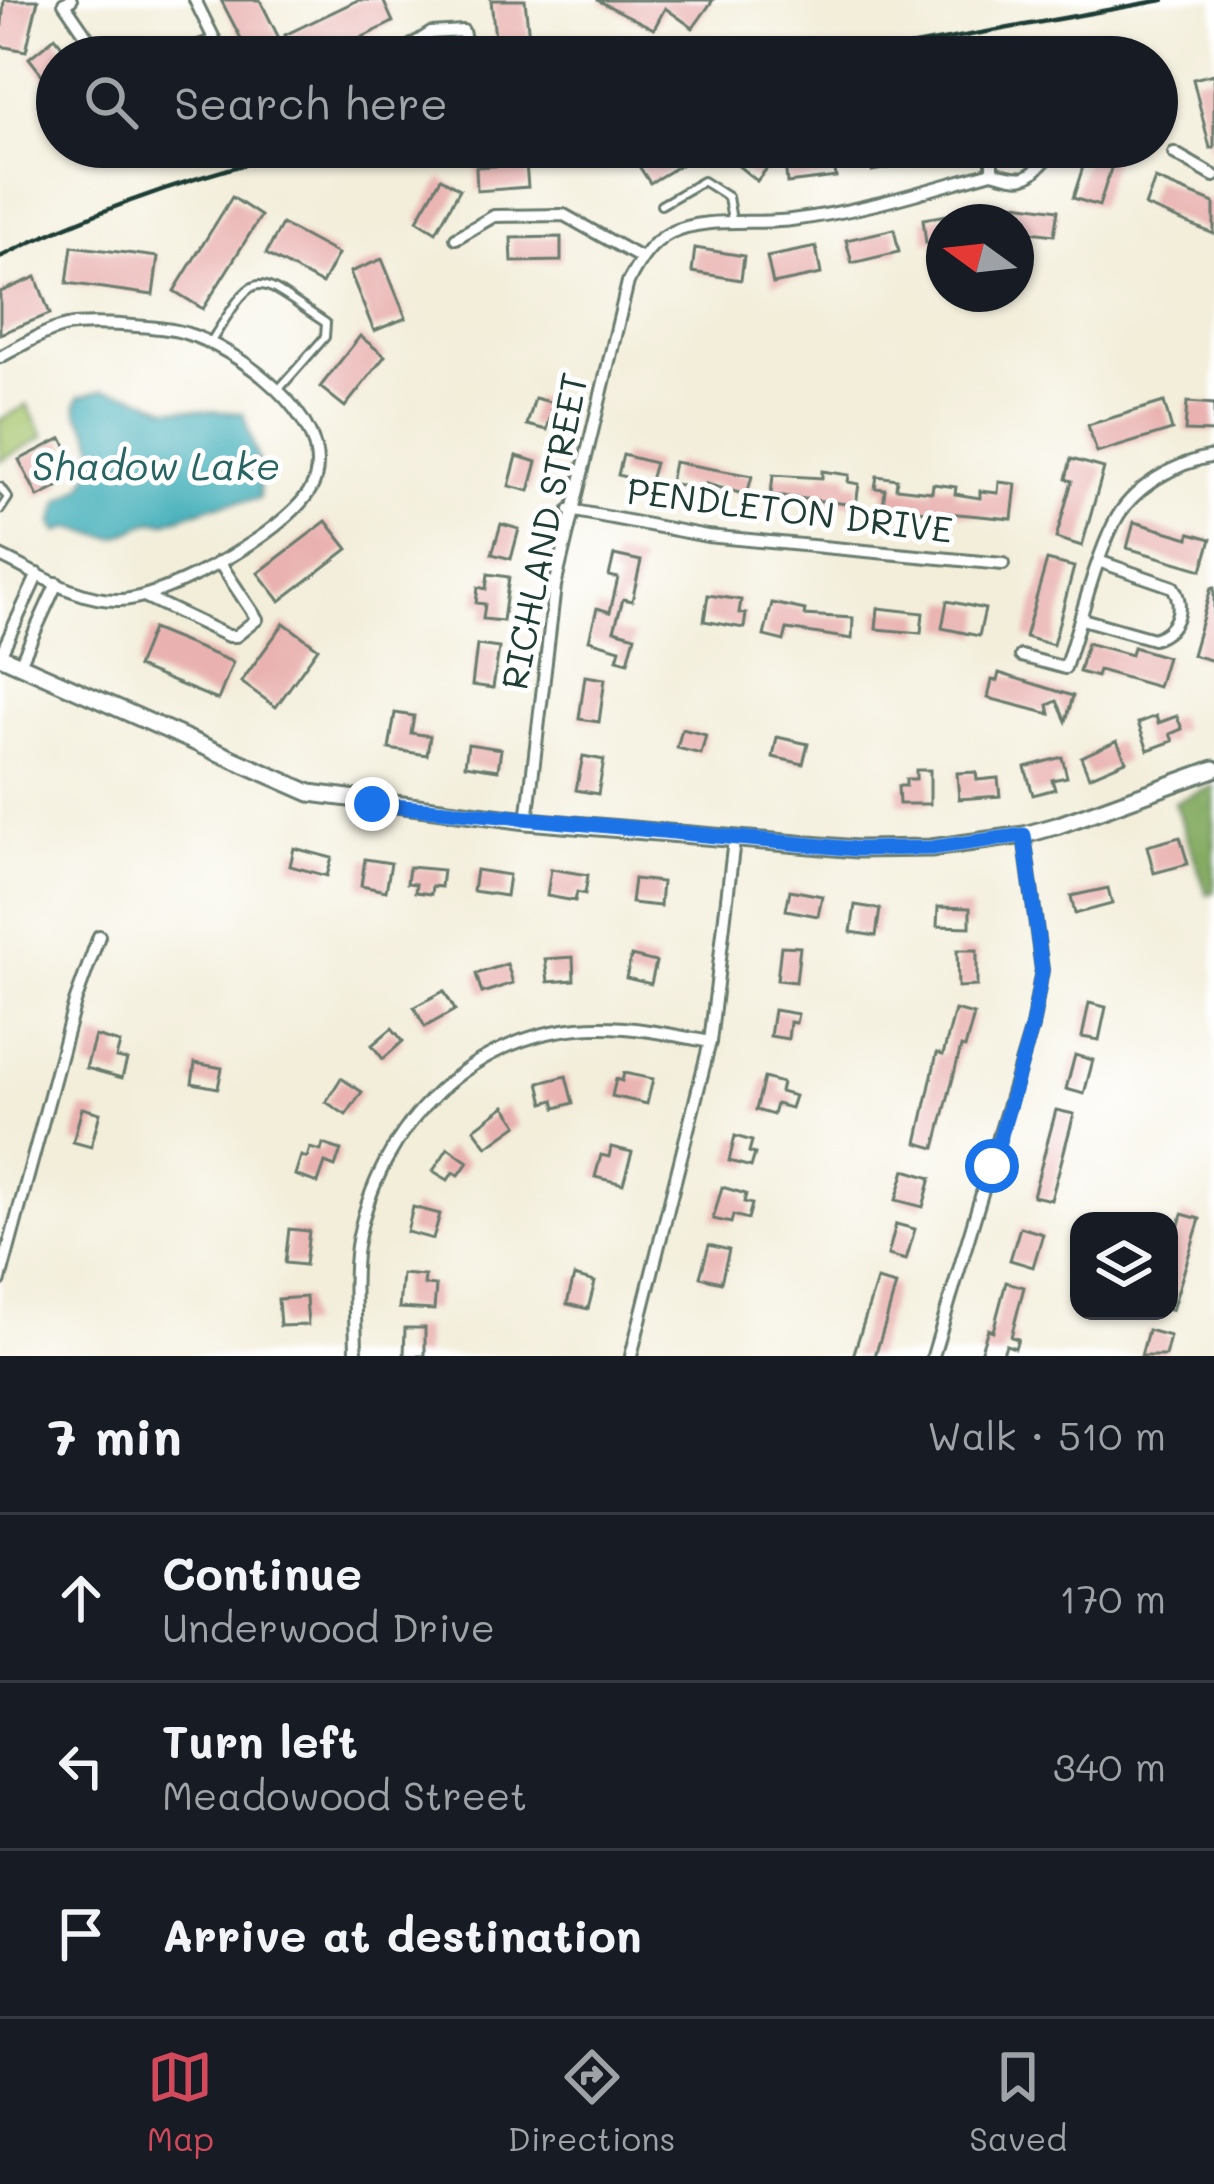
<!DOCTYPE html>
<meta charset="utf-8">
<style>
:root{--surface:#171b24;--page:#242831;--text:#f1f3f6;--muted:#9ea1a6;--line:#363941;--accent:#d1495b}
body{margin:0;font-family:Mali,sans-serif;background:var(--page);color:var(--text)}
.controls{position:absolute;right:36px;bottom:36px;display:grid;overflow:hidden;border-radius:24px;box-shadow:0 3px 9px #0004}
.controls button{width:108px;height:108px;display:grid;place-items:center;padding:0;border:0;border-bottom:3px solid var(--line);background:var(--surface);color:var(--text);font:60px sans-serif}
.compass{position:absolute;left:926px;top:204px;width:108px;height:108px;border-radius:50%;background:var(--surface);box-shadow:0 3px 9px #0004;rotate:285deg}
.stop{position:absolute;width:36px;height:36px;margin:-27px;border:9px solid #1a73e8;border-radius:50%;background:#fff}
.stop.end{background:#1a73e8;border-color:#fff;box-shadow:0 3px 12px #0008}
.list{margin:0;padding:0;list-style:none}
h2{display:flex;justify-content:space-between;align-items:center;height:156px;margin:0;padding:0 48px;font-size:51px}
h2 small{font-size:39px;font-weight:400;color:var(--muted)}
.list li{display:grid;grid-template-columns:78px 1fr auto;gap:36px;align-items:center;box-sizing:border-box;height:168px;padding:0 48px;border-top:3px solid var(--line)}
.list b{display:block;font-size:45px;white-space:nowrap}
.list p{margin:0;font-size:39px;white-space:nowrap;color:var(--muted)}
.list em{font-size:39px;font-style:normal;color:var(--muted)}
.icon{flex:none;width:66px;height:66px;fill:none;stroke:currentColor;stroke-width:2;stroke-linecap:round;stroke-linejoin:round}
.map{position:relative;flex:none;width:1214px;height:1356px;overflow:hidden}
.search{position:absolute;background:var(--surface);box-shadow:0 3px 9px #0004;left:36px;right:36px;top:36px;height:132px;display:flex;align-items:center;gap:30px;box-sizing:border-box;padding:0 42px;border-radius:66px;color:var(--muted);font-size:45px}
.sheet{height:660px;background:var(--surface)}
nav{display:flex;justify-content:space-around;align-items:center;box-sizing:border-box;height:168px;border-top:3px solid var(--line);background:var(--surface);font-size:33px;color:var(--muted)}
nav a{display:grid;justify-items:center;gap:6px}
nav .on{color:var(--accent)}
.map>svg:first-child{display:block}
.green{fill:#a4c46d;stroke:#628050;stroke-width:3}
.forest{fill:#83aa60;stroke:#51744a;stroke-width:3}
.water{fill:#3aabb6;stroke:#2c7475;stroke-width:3}
.building{fill:#e9b2b0}
.lines{fill:none;stroke-linecap:round;stroke-linejoin:round}
.lane-casing{stroke:#697b6e;stroke-width:12}
.street-casing{stroke:#697b6e;stroke-width:16}
.secondary-casing{stroke:#697b6e;stroke-width:21}
.lane{stroke:#fff;stroke-width:6}
.street{stroke:#fff;stroke-width:10}
.secondary{stroke:#fff;stroke-width:15}
.rail{stroke:#1f3d34;stroke-width:4.5}
.route{stroke:#1a73e8;stroke-width:15}
.labels{text-anchor:middle;dominant-baseline:central;stroke-width:10;stroke-linejoin:round;paint-order:stroke}
.street-label{font-size:36px;fill:#1f3d34;stroke:#fff}
.water-label{font-size:39px;font-style:italic;fill:#286462;stroke:#fff}
</style>
<div class="map">
<svg width="1214" height="1356" viewBox="0 0 1214 1356">
<rect width="100%" height="100%" fill="#fff"/>
<filter id="ink" filterUnits="userSpaceOnUse"><feTurbulence type="fractalNoise" baseFrequency=".00833" numOctaves="2"/><feDisplacementMap in="SourceGraphic" scale="24" xChannelSelector="R" yChannelSelector="G"/><feConvolveMatrix kernelMatrix="1 2 1 2 8 2 1 2 1" color-interpolation-filters="sRGB"/></filter>
<filter id="wash" filterUnits="userSpaceOnUse"><feTurbulence type="fractalNoise" baseFrequency=".004" numOctaves="4" result="noise"/><feDisplacementMap in="SourceGraphic" scale="48" xChannelSelector="R" yChannelSelector="G"/><feGaussianBlur stdDeviation="2.7" result="paint"/><feColorMatrix in="noise" values="0 0 0 0 0 0 0 0 0 0 0 0 0 0 0 0 0 1.4 0 .05"/><feComposite in="paint" operator="in"/></filter>
<g filter="url(#wash)">
<rect width="100%" height="100%" fill="#f3eeda"/>
<!-- green -->
<path class="green" d="M27,405l17,32 -44,24v-41z"/>
<!-- forest -->
<path class="forest" d="M1214,786v106l-7,2 -32,-92z"/>
<!-- water -->
<path class="water" d="M103,390l28,4 37,14 75,5 17,54 -1,32 -47,7 -45,16h-16l-36,16 -46,-10 -11,4 -5,-8 6,-22 23,-15 15,-26c-3,-10 -3,-20 -7,-29 -8,-15 -18,-18 -11,-35z"/>
<g id="blocks">
<!-- building -->
<g class="building">
<path d="M4,0h34l-12,51 -26,-5z"/>
<path d="M221,0h39l20,40 -30,16z"/>
<path d="M358,0h25l10,22 -71,35h-26l-11,-22z"/>
<path d="M491,0h34l6,57h-34z"/>
<path d="M597,0h116l-20,28 -28,-20 -11,21z"/>
<path d="M55,37l16,20h-14v37l-28,-36z"/>
<path d="M1214,74v74h-4l-17,-69z"/>
<path d="M663,147h22l7,11 -42,25 -13,-20z"/>
<path d="M715,147h36l20,16 -14,18z"/>
<path d="M868,147h50l3,15 -49,9z"/>
<path d="M1088,151l26,8 -15,47 -26,-8z"/>
<path d="M833,154l3,23 -49,6 -2,-23z"/>
<path d="M526,164l2,23 -51,4 -1,-24z"/>
<path d="M441,178l19,11 -24,43 -19,-12z"/>
<path d="M1155,179l59,24v31l-69,-28z"/>
<path d="M232,197l29,19 -58,93 -29,-18z"/>
<path d="M1009,203l49,7 -4,25 -38,-5v-8h-10z"/>
<path d="M971,211l2,11h-29v18l-18,3 -3,-24z"/>
<path d="M282,224l56,30 -16,30 -56,-30z"/>
<path d="M894,229l5,23 -47,11 -6,-23z"/>
<path d="M561,237v24l-49,1 -1,-24z"/>
<path d="M72,246l86,11 -5,38 -86,-12z"/>
<path d="M816,247l5,27 -48,10 -6,-27z"/>
<path d="M695,248l49,8 -3,24 -49,-8z"/>
<path d="M382,259l24,59 -32,13 -24,-59z"/>
<path d="M36,277l14,37 -50,20v-42z"/>
<path d="M360,336l25,20 -40,51 -25,-20z"/>
<path d="M535,398l19,5 -7,27 -20,-5z"/>
<path d="M1164,402l8,28 -75,23 -9,-28z"/>
<path d="M1187,402l27,2v28l-29,-1z"/>
<path d="M62,438l11,22 -19,10 8,15 -24,12 -19,-37z"/>
<path d="M623,455l32,8 -6,21 -31,-9z"/>
<path d="M517,456l20,6 -8,29 -20,-5z"/>
<path d="M1071,459l33,9 -22,78 -26,-8 16,-57 -6,-2z"/>
<path d="M674,462l78,14 -5,19 -41,-11 -1,6 -35,-7z"/>
<path d="M822,471l27,4 -1,7 11,2 -3,21 -85,-10 2,-20 49,3z"/>
<path d="M877,476l20,3 -1,9 36,4 1,-8 23,3 -1,7 25,4v-7l18,2 1,-11 17,2 -4,35 -129,-12 2,-18 -10,-1z"/>
<path d="M326,521l22,28 -68,52 -22,-28z"/>
<path d="M1134,522l55,16 1,-5 21,6 -9,31 -75,-22z"/>
<path d="M501,524l18,5 -8,30 -19,-5z"/>
<path d="M614,555l27,6 -9,40 -9,-2 -9,31 21,6 -7,26 -11,-3 3,-10 -31,-9 8,-32 13,4 8,-34 -9,-2z"/>
<path d="M1047,560l27,7 -21,78 -28,-8z"/>
<path d="M488,574l21,3 -6,44 -20,-2 2,-15 -9,-1 2,-16 8,2z"/>
<path d="M1211,588h3v73l-22,-6z"/>
<path d="M708,595l33,5 -2,13 7,1 -2,14 -40,-7z"/>
<path d="M947,601l38,8 -6,27 -37,-8z"/>
<path d="M772,603l33,7 -1,5 49,3 -1,21 -65,-10 -3,12 -20,-5z"/>
<path d="M878,608l45,5 -2,20 -45,-4z"/>
<path d="M284,623l34,25 -42,59 -35,-25z"/>
<path d="M152,629l81,33 -15,38 -81,-33z"/>
<path d="M1087,643l44,12 2,-8 34,10 -9,30 -59,-17 -2,7 -18,-5z"/>
<path d="M477,645l22,3 -6,40 -21,-3z"/>
<path d="M999,673l74,23 -7,25 -9,-20 -9,4 2,9 -62,-16 4,-18 5,1z"/>
<path d="M585,676l20,3 -6,43 -20,-3z"/>
<path d="M395,713l19,3 -3,17 19,3 -3,19 -38,-6z"/>
<path d="M1156,716l2,7 19,-7 5,13 -12,5 3,7 -25,9 -10,-27z"/>
<path d="M682,729l24,6 -5,19 -24,-6z"/>
<path d="M777,737l31,7 -5,20 -30,-7z"/>
<path d="M1117,741l9,20 -37,16 -8,-20z"/>
<path d="M468,744l33,5 -3,21 -33,-5z"/>
<path d="M583,756l21,4 -6,34 -22,-4z"/>
<path d="M1062,757l5,20 -15,3 3,9 -22,6 -8,-28z"/>
<path d="M916,770h14v34h-31l-1,-18h8v-7h10z"/>
<path d="M976,772l1,8 21,-2 2,18 -41,3 -2,-26z"/>
<path d="M1180,837l8,27 -34,9 -7,-27z"/>
<path d="M294,848l38,10 -5,18 -37,-10z"/>
<path d="M365,859l26,4 -5,28 -25,-5z"/>
<path d="M409,867l34,3 -2,17 -9,-1 -1,8 -16,-2 1,-8 -9,-1z"/>
<path d="M551,869l37,6 -3,19 -8,-2 -2,9 -28,-5z"/>
<path d="M476,870l33,5 -3,21 -33,-5z"/>
<path d="M634,879l28,3 -2,24 -29,-3z"/>
<path d="M1108,888l4,16 -37,10 -4,-18z"/>
<path d="M790,890l32,6 -4,20 -32,-6z"/>
<path d="M855,905l25,4 -4,27 -25,-4z"/>
<path d="M938,907l32,1v19l-33,-1z"/>
<path d="M781,946l19,1 -4,35 -19,-2z"/>
<path d="M957,950h20v36l-19,1z"/>
<path d="M631,956l25,6 -5,22 -25,-6z"/>
<path d="M573,957l1,23 -26,2 -3,-23z"/>
<path d="M507,964l6,19 -31,10 -6,-19z"/>
<path d="M444,991l11,19 -30,17 -11,-20z"/>
<path d="M1089,1003l17,4 -7,33 -17,-3z"/>
<path d="M774,1010l24,4 -2,9 -6,-1 -2,17 -18,-3z"/>
<path d="M955,1010l19,5 -9,33 -4,-1 -26,101 -18,-5 20,-90 6,2z"/>
<path d="M392,1028l11,13 -20,18 -11,-14z"/>
<path d="M95,1036l25,7 -4,15 11,2 -5,18 -36,-10z"/>
<path d="M1075,1055l18,5 -9,34 -18,-5z"/>
<path d="M195,1063l27,5 -4,20 -26,-5z"/>
<path d="M624,1073l29,6 -6,25 -35,-8 4,-17 6,2z"/>
<path d="M566,1076l7,27 -17,5 -2,-8 -10,3 -5,-20z"/>
<path d="M341,1078l21,14 -16,23 -20,-13z"/>
<path d="M764,1078l18,5 -2,9 15,4 -4,12 -15,-4 -3,11 -17,-5z"/>
<path d="M505,1106l13,19 -31,22 -13,-18z"/>
<path d="M82,1108l18,5 -9,34 -18,-5z"/>
<path d="M1056,1110l18,4 -23,86 -18,-4z"/>
<path d="M735,1136l17,5 -3,11 6,2 -4,13 -22,-6z"/>
<path d="M323,1144l18,6 -6,17 -10,-4 -7,20 -23,-8 6,-19 6,2 3,-10 11,3z"/>
<path d="M611,1147l21,5 -9,32 -28,-7 6,-22 8,2z"/>
<path d="M448,1148l20,14 -9,13 -6,-3 -5,8 -15,-9z"/>
<path d="M905,1170l26,8 -8,29 -27,-7z"/>
<path d="M722,1187l24,7 -2,8 8,2 -4,15 -15,-4 -2,8 -18,-4z"/>
<path d="M413,1207l27,7 -7,25 -26,-7z"/>
<path d="M1182,1214l18,5 -28,91h-3v-49z"/>
<path d="M896,1224l19,5 -9,31 -18,-5z"/>
<path d="M1020,1227l23,7 -10,33 -23,-7z"/>
<path d="M289,1229l20,2 -4,34 -20,-2z"/>
<path d="M709,1245l20,5 -8,32 -21,-5z"/>
<path d="M402,1274l23,2 -1,9 12,1 -2,24 -35,-2z"/>
<path d="M574,1276l21,6 -7,27 -21,-5z"/>
<path d="M877,1280l19,5 -10,36 -11,35h-22z"/>
<path d="M1006,1282l18,5 -13,50 7,2 -3,9 -9,-3 -4,11h-23l9,-27 5,2z"/>
<path d="M306,1297l2,28 -28,1 -2,-27z"/>
<path d="M405,1328h20v28h-21z"/>
<path d="M1148,1330l22,6 -5,20h-24z"/>
</g>
</g>
</g>
<g filter="url(#ink)">
<use href="#blocks" fill-opacity="0" stroke="#697b6e" stroke-width="3"/>
<g class="lines">
<!-- lane casing -->
<g class="lane-casing">
<g id="lane">
<path d="M661,205l42,-24 25,16 4,23"/>
<path d="M210,343c50,-79 41,-69 116,-20l-1,14 -46,52"/>
<path d="M0,487l8,11 -8,12"/>
</g>
</g>
<!-- street casing -->
<g class="street-casing">
<g id="street">
<path d="M71,0l-7,3 37,54"/>
<path d="M195,0l28,57"/>
<path d="M168,57l47,-17"/>
<path d="M393,57l38,-24 32,-2 6,26"/>
<path d="M992,147v25c40,11 33,7 63,-21l-2,-4"/>
<path d="M1174,153l40,23"/>
<path d="M456,238l38,-22 70,-1 77,43"/>
<path d="M0,357c21,-11 44,-26 67,-31 22,-4 97,0 118,7 51,15 147,83 130,146 -12,46 -150,121 -196,121 -42,1 -82,-27 -119,-44"/>
<path d="M570,510l137,26 296,28"/>
<path d="M146,597l82,39h8l21,-17 -38,-57"/>
<path d="M1082,619l71,20c23,-7 33,-31 20,-52l-72,-25"/>
<path d="M0,656l38,-82"/>
<path d="M1021,656l44,12c15,-45 29,-105 49,-145 18,-36 63,-61 100,-67"/>
<path d="M20,664l37,-81"/>
<path d="M527,821l28,-235 73,-304c11,-20 21,-38 42,-49 36,-17 83,-8 121,-13 69,-8 136,-30 201,-48"/>
<path d="M0,1280l75,-278 24,-66"/>
<path d="M356,1356c0,-36 -4,-75 1,-110 20,-120 117,-219 244,-219 36,0 73,8 109,15"/>
<path d="M631,1356l79,-314 24,-202"/>
<path d="M933,1356l99,-329 10,-57 -18,-135"/>
</g>
</g>
<!-- secondary casing -->
<g class="secondary-casing">
<path id="secondary" d="M0,656l310,137 217,28 330,28 74,-1 93,-13 32,-9 158,-57"/>
</g>
<!-- lane -->
<use href="#lane" class="lane"/>
<!-- street -->
<use href="#street" class="street"/>
<!-- secondary -->
<use href="#secondary" class="secondary"/>
<!-- rail -->
<g class="rail">
<path d="M849,57l314,-57"/>
<path d="M0,257c99,-49 207,-86 315,-110"/>
</g>
</g>
</g>
<g class="lines" filter="url(#ink)">
<!-- route -->
<path class="route" d="M372,804l484,45 75,-1 93,-13 18,135 -10,57 -40,139"/>
</g>
<g class="labels">
<!-- street labels -->
<g class="street-label">
<text transform="translate(790 509) rotate(7)">PENDLETON DRIVE</text>
<text transform="translate(543 531) rotate(-79)">RICHLAND STREET</text>
</g>
<!-- water labels -->
<g class="water-label">
<text x="156" y="464">Shadow Lake</text>
</g>
</g>
</svg>
<div class="controls">
<button><svg class="icon" aria-label="layers" viewBox="0 0 24 24"><path d="M12 4l9 5-9 5-9-5zM3 14l9 5 9-5"/></svg></button>
</div>
<svg class="compass" viewBox="-18 -18 36 36"><path d="M0-13l5 13h-10z" fill="#e53935"/><path d="M0 13l5-13h-10z" fill="#9ea1a6"/></svg>
<div class="stop" style="left:992px;top:1166px"></div>
<div class="stop end" style="left:372px;top:804px"></div>
<div class="search"><svg class="icon" aria-label="search" viewBox="0 0 24 24"><circle cx="10" cy="10" r="6"/><path d="M15 15l6 6"/></svg>Search here</div>
</div>
<section class="sheet">
<h2>7 min<small>Walk · 510 m</small></h2>
<ul class="list">
<li><svg class="icon" aria-label="ahead" viewBox="0 0 24 24"><path d="M12 20V5M6 11l6-6 6 6"/></svg><div><b>Continue</b><p>Underwood Drive</p></div><em>170 m</em></li>
<li><svg class="icon" aria-label="left" viewBox="0 0 24 24"><path d="M17 20v-9H6M10 6l-5 5 5 5"/></svg><div><b>Turn left</b><p>Meadowood Street</p></div><em>340 m</em></li>
<li><svg class="icon" aria-label="arrive" viewBox="0 0 24 24"><path d="M6 21V4h12l-3 4 3 4H6"/></svg><div><b>Arrive at destination</b></div></li>
</ul>
</section>
<nav>
<a class="on"><svg class="icon" aria-label="map" viewBox="0 0 24 24"><path d="M3 6l6-2 6 2 6-2v14l-6 2-6-2-6 2zM9 4v14M15 6v14"/></svg>Map</a>
<a><svg class="icon" aria-label="directions" viewBox="0 0 24 24"><path d="M12 3l9 9-9 9-9-9zM9 14v-3h6M13 9l2 2-2 2"/></svg>Directions</a>
<a><svg class="icon" aria-label="saved" viewBox="0 0 24 24"><path d="M7 4h10v16l-5-4-5 4z"/></svg>Saved</a>
</nav>
